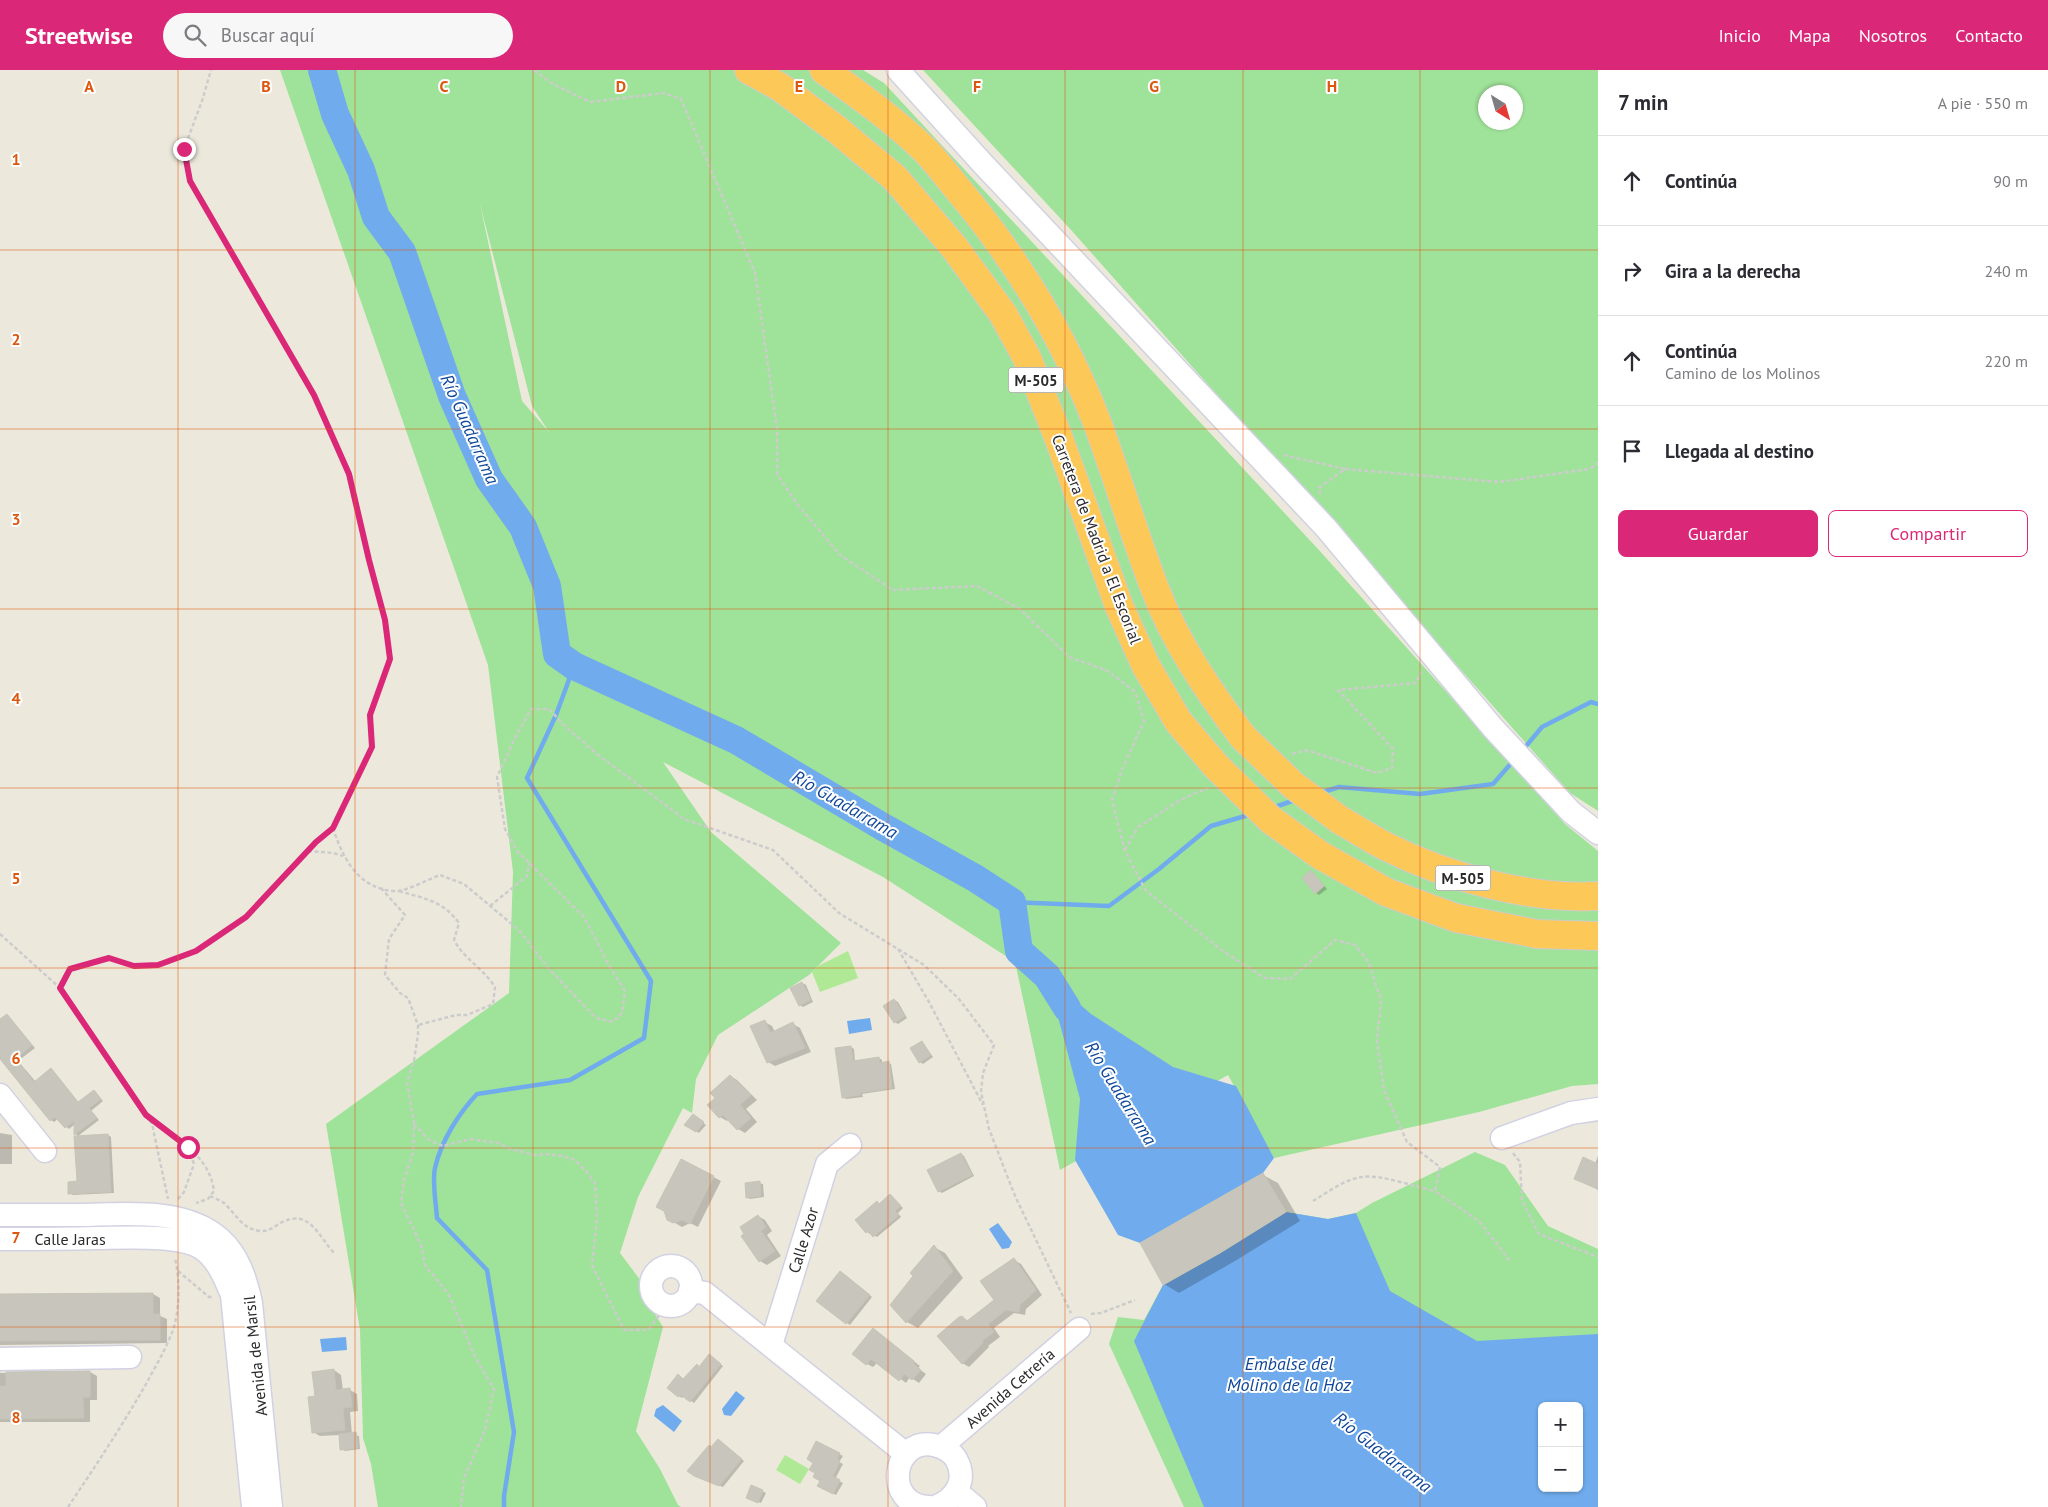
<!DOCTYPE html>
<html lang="es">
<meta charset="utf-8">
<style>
:root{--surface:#fff;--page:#f7f7f7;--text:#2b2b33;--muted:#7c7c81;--line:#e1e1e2;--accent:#db2777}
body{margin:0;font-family:"PT Sans",sans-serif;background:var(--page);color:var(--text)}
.controls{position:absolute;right:15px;bottom:15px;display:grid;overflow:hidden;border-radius:8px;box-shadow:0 1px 4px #0004}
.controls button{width:45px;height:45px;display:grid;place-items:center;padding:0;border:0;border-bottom:1px solid var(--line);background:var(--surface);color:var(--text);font:25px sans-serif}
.compass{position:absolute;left:1478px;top:15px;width:45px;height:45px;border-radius:50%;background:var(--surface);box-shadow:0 1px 4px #0004;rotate:143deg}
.stop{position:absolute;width:15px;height:15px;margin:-11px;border:4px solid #db2777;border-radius:50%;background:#fff}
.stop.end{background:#db2777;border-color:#fff;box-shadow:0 1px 5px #0008}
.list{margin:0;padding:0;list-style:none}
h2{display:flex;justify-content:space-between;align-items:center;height:65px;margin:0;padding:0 20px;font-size:21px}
h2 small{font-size:16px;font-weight:400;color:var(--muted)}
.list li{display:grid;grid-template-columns:32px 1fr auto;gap:15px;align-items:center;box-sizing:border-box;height:90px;padding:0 20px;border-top:1px solid var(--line)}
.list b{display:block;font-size:19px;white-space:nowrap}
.list p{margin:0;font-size:16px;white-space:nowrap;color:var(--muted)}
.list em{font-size:16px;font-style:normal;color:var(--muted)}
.actions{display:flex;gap:10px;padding:15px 20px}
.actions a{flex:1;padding:11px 0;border:1px solid var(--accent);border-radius:8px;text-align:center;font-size:18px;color:var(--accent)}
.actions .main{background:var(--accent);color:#fff}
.icon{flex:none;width:28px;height:28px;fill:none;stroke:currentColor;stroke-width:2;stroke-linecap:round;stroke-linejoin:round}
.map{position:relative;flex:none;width:1598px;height:1437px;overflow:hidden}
header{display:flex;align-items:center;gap:30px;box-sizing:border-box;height:70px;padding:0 25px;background:var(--accent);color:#fff}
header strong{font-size:24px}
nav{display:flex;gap:28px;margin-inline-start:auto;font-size:18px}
.search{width:350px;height:45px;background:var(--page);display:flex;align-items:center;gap:12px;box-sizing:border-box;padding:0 18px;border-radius:28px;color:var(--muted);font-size:19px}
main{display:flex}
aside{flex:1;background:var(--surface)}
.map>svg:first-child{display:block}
.green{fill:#9fe299;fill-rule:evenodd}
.pitch{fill:#b0e995}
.water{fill:#70aced;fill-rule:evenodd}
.shadow{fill:#0003}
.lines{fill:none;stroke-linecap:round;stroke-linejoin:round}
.stream{stroke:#70aced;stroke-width:4.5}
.river{stroke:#70aced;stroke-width:28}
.building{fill:#c7c5bc;stroke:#c7c5b6}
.minor-casing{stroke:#d2d1e3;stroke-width:25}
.highway-casing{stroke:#ccc;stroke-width:30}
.path{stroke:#ccc;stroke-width:2.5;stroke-dasharray:4 2.5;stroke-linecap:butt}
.minor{stroke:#fff;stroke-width:22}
.highway{stroke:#fcc857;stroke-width:28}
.highway-bridge-casing{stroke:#ccc;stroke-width:30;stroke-linecap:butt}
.highway-bridge{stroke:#fcc857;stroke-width:28}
.route{stroke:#db2777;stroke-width:6}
.grid{fill:none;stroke:#de570e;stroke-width:1;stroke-opacity:0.55}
.labels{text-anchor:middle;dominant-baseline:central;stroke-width:4;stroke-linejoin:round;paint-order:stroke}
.shield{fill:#fff;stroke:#6a6a6a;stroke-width:1}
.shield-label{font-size:15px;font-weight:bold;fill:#2a2a2a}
.street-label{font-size:16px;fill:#2a2a2a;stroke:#fff}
.water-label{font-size:18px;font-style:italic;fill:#0f4799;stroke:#fff}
.grid-label{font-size:16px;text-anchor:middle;font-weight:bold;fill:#de570e;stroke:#fff;stroke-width:4;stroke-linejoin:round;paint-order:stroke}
</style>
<header>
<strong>Streetwise</strong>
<div class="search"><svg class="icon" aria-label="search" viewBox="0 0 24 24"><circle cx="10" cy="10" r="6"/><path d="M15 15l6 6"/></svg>Buscar aquí</div>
<nav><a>Inicio</a><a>Mapa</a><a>Nosotros</a><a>Contacto</a></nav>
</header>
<main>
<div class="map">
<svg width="1598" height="1437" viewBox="0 0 1598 1437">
<rect width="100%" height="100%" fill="#ece9dc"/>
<!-- green -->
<g class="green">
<path d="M280,0h583l21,13 434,466 247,275 33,27v233l-26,2 -93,26 -205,46 -46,-83 -168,95 -45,-208 -132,-85 -220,-115 48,70 130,111 -32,32 -91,60 -22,44 -4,34 -9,-5 -45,89 -18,56 24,32v11l19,31 -27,104 24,38 18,36 3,2h-303l-7,-43 -8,-26 -3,-108 -34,-206 183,-131 4,-121 -25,-207zM480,134l52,202 17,26 -27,-31z"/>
<path d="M923,0h675v741l-28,-18 -498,-562zM1486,22h30v30h-30z"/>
<path d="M1475,1082l30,13 43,61 50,23v258h-414l-75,-163 9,-27 26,3 19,-35 123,-73 42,7 28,-6 16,-10zM1542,1336h37v82h-37z"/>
</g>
<!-- pitch -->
<g class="pitch">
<path d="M848,881l10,27 -38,14 -8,-20 6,-6z"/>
<path d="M785,1385l24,14 -9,15 -24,-14z"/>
</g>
<!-- water -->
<g class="water">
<path d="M1047,906l44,38 82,53 63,19 38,72 -11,15 -123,70 -22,-8 -43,-75 5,-61z"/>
<path d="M870,948l2,12 -23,4 -2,-13z"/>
<path d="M1286,1142l42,7 28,-6 34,78 87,50 121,-7v173h-394l-70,-166 29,-56 57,-32zM1542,1336h37v82h-37z"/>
<path d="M998,1153l14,19 -3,6 -7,1 -13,-20z"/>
<path d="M346,1267l1,13 -25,2 -2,-13z"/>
<path d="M736,1321l9,7 -14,18 -7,-1 -2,-6z"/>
<path d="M663,1335l19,16 -8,11 -20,-16 2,-7z"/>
</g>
<!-- shadow -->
<g class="shadow">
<path d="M1311,801l16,18 -8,6 -3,-2z"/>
<path d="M802,913l4,2 7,17 -10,5 -3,-2z"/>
<path d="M894,930l4,2 9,16 -9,6 -3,-2z"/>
<path d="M7,945l28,33 -17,13 18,21 15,-12 28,33 15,-12 9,10 -12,10 8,9 -21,16 -2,-2 -1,-10 -6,5 -11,-10 -4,3 -3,-2 -51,-63v-36z"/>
<path d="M765,952l7,4 3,6 18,-8 7,4 11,24 -36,14 -7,-4z"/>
<path d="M922,972l11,15 -10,7 -3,-2z"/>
<path d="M851,977l3,2 1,13 24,-4 3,2v3h6l3,1 4,25 -33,5 1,3 -17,2 -3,-2z"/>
<path d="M730,1006l7,4 20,20 -11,9 11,13 -12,11 -7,-4 -9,-10 -2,2 -7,-4 -3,-19z"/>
<path d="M696,1047l10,8 -7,8 -13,-8z"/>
<path d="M0,1063l12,2v29h-12z"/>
<path d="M108,1065l3,2 3,56 -41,2 -3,-2z"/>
<path d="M961,1084l3,2 10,20 -32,17 -3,-2z"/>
<path d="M1598,1086v34l-23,-12 20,-14z"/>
<path d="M681,1090l40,21 -23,46 -8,-4 -8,4 -14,-8z"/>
<path d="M1263,1105l15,8 22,38 -65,40 -56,32 -15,-9z"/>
<path d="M759,1113l4,1 1,13 -14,2 -3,-2z"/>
<path d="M891,1126l12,12 -5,5 3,4 -24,20 -6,-4 -1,1 -3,-2 -10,-12z"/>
<path d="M758,1146l7,4 7,11 -5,4 14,21 -14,9 -7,-4z"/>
<path d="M934,1177l11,6 18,25 -45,50 -11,-6 -15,-17z"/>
<path d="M1014,1190l7,4 21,31 -16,14 -1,6 -11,-2 -20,15 6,9 -12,9 1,1 -20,20 -7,-4v-46l7,4 27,-21z"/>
<path d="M844,1204l28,23 -22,28 -3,-2z"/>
<path d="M153,1224l7,4v18l7,3v24l-167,2v-50z"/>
<path d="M873,1259l47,37 -2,2 8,6 -7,9 -9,-6 -4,6 -28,-21 -5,5 -6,-3z"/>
<path d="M712,1288l11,8 -29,37 -10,-7 -2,2 -3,-2 5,-16z"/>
<path d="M334,1300l7,5 2,15h7l7,4 1,17 -8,1 2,22 7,2 1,13 -15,2 -3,-2 -2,-14 -20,1 -7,-4 4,-35z"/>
<path d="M90,1302l7,4v24h-7v22h-90v-49z"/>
<path d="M721,1372l23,19 -21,26 -25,-10 14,-28z"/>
<path d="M817,1372l26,14 -4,6 4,2 -8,15 8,4 -7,12 -17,-10 2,-5 -4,-8 -2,-10z"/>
<path d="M752,1416l14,7 -5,10 -11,-4z"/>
</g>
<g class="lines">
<!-- stream -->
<g class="stream">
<path d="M1522,681l20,-24 49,-25 7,2"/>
<path d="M1320,723l19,-6 81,7 73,-10 21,-24"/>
<path d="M1272,738l23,-8"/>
<path d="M1012,832l97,4 50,-37 52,-43 41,-12"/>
<path d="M504,1437v-11l10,-64 -27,-162 -50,-52c-1,-14 -5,-37 -2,-50 6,-27 24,-55 42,-74l93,-14 74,-42 7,-57 -124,-203 29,-63 18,-49"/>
</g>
<!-- river -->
<path class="river" d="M322,0l13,44 26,56 15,47 26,35 50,144 37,83 34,48 24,59 10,68 17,12 162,74 147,87 92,51 37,24 7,49 28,25 20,32"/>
</g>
<!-- building -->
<g class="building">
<path d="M1311,800l13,16 -9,8 -13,-16z"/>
<path d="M802,912l9,18 -12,6 -9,-18z"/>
<path d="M894,929l11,17 -11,7 -11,-17z"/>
<path d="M7,944l25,31 -16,14 18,23 17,-14 27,34 16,-12 7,9 -12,9 8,10 -23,17v-14l-9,7 -10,-11 -5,4 -50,-62v-40z"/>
<path d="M765,950l5,13 23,-11 12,26 -38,15 -17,-37z"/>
<path d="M922,971l9,14 -12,8 -9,-15z"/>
<path d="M851,976l2,15 26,-4 1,6 9,-2 3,27 -32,5v2l-18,3 -7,-50z"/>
<path d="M730,1005l21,20 -11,10 11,13 -14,12 -14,-15 -4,3 -12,-13 8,-7 -5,-5z"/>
<path d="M693,1044l11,8 -8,10 -12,-7z"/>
<path d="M108,1064l3,58 -43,2v-12l9,-1 -3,-45z"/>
<path d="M961,1083l11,22 -34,17 -11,-22z"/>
<path d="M1583,1087l15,7v25l-24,-10z"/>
<path d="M681,1089l33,17 -24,48 -8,-4 -9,3 -6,-3 -3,-9 -8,-4z"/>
<path d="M1263,1103l23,39 -66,41 -57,32 -23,-42z"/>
<path d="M760,1111l1,15 -15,2 -1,-15z"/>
<path d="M890,1124l11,12 -6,5 4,4 -26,22 -5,-6 -2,2 -11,-13 22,-19 2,3z"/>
<path d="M758,1145l8,12 -5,4 14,20 -16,11 -18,-26 3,-2 -4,-7z"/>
<path d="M934,1175l19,26 -47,52 -16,-18 23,-29 -3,-3z"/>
<path d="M1014,1188l22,32 -16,15 -1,7 -13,-2 -18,14 6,8 -12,9 1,2 -21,21 -25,-28 22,-19 3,-1 5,5 27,-21 -14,-19z"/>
<path d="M840,1201l30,24 -24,29 -30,-23z"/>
<path d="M153,1223v21h7v26l-160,1v-47z"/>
<path d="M873,1258l41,33 -1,2 8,7 -9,10 -8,-6 -5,7 -28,-22 -5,6 -14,-11z"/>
<path d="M709,1284l12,10 -31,38 -9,-7 -3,2 -11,-9 11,-14 5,5 14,-15 2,3z"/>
<path d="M334,1299l2,21 14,-2 2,19 -9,1 2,22 -33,3 -4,-36 7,-1 -3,-24z"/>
<path d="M90,1301v26h-7l1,21 -84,1v-33h6v-14z"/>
<path d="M356,1362l2,16 -18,2 -1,-16z"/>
<path d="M718,1369l24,20 -23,27 -25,-10 -7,-5 22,-26 2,2z"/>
<path d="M816,1371l24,12 -3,7 3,1 -7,15 7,4 -7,14 -16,-8 3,-5 -7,-4 2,-4 -6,-3 4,-7 -6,-4z"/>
<path d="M751,1415l12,5 -5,13 -12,-5z"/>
</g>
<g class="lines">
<!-- minor casing -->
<g class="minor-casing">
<g id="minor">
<path d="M898,0l85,94 343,364 167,200 78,84 27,21"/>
<path d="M0,1025l45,56"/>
<path d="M1502,1068l69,-25 27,-4"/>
<path d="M0,1145c28,0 56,0 84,0 42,-1 102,-7 136,24 19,17 26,41 31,64l20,204"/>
<path d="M0,1169c32,0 64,0 95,-1 26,0 85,-4 106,10 16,10 24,30 31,47l21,212"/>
<circle cx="671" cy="1216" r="20"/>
<path d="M690,1221l15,2 201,161"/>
<path d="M771,1275l56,-181 23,-19"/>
<path d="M0,1289l130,-2"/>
<path d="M942,1376l137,-117"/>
<path d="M957,1422l18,15"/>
<path d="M929,1437c-47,-2 -37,-70 5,-62 9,2 17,6 22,14 12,21 0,40 -21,48"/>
</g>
</g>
<!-- highway casing -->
<g class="highway-casing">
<g id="highway">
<path d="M749,0l31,17 55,41 60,50 59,69 49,67 24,44 32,81 60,167 27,60 32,55 38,45"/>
<path d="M824,0c35,25 71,51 101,80 11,11 21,25 31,37 60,71 109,151 142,238 20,54 36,110 57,164 20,53 54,103 88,148"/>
<path d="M1340,750c16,9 31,19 47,27 60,30 143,53 211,49"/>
<path d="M1320,785l66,37 70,26 81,16 61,2"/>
</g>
</g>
<!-- path -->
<g class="path">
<path d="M534,0l17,13 39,19 74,-9 17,6 74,174 22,156v45l20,30 43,51 53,35 84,-4 43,23 49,48 39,14 27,21 9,29 -22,49 -10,30 13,51 21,40 77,60 42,27 25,1 45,-39 20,5 13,16 13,39 -4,42 7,48 23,52 33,25 -5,24 45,31 30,39"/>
<path d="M1284,385l61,14 -26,19 1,7"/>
<path d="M1345,399l154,13 90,-13 9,-6"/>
<path d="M1292,684l14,-4 71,23 15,-5 1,-19 -55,-59 78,-7 5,-11"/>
<path d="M333,758c10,31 26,62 63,63 11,0 33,-12 44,-16l24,9 55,46 30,39 47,49 17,4 9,-9 3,-22 -15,-24 -26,-50 -66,-65 -13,-23 -8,-52 18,-39 16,-29h18l17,18 31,27 87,65 89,31 66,63 85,52 35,34 35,46 -11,28 -2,19 8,37 26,67 56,117"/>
<path d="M1125,780l13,-23 44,-28 26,-11"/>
<path d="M308,781l25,2 10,3"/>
<path d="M381,818l24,27 -16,24 -4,36 15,18 8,5 10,27v10l-4,25 -7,22 7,41 -1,30 -9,27 -3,23 20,42 4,20 24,30 26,62 19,32 -9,41 -21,48 -3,29"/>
<path d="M399,821c26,8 43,9 60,32l-5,17c9,18 29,28 41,47l-2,17 -26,11h-11l-38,10"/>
<path d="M490,836l37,-30 2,-13"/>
<path d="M0,864l60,54 92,136 16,75"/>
<path d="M898,879l31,53 54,103"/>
<path d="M60,918l10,-19 39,-11 25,8 24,-1 38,-14 50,-34 70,-75 17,-14 38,-81 -1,-32 19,-56 -4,-39 -16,-60 -20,-86 -35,-79 -124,-214 -6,-32 18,-48 9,-31"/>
<path d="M147,1046c26,20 63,39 67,75l-6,8 -12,4"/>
<path d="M414,1054l15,16 14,6 27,-7 28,4 12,6 25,6 11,-1 17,2 12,4 11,11 9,12 2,37 -5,45 32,65h24l18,-24"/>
<path d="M1513,1083l7,9 2,39 17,33 59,23"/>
<path d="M210,1126c4,2 10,4 14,7 12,11 18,26 36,28 11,1 16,-7 25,-10 26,-11 35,18 50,33"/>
<path d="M178,1129l6,-7 10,-28 -6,-17"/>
<path d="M1313,1131c15,-9 32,-22 49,-24 19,-3 53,10 73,14"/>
<path d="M178,1201l31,26h4"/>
<path d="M1091,1244l10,-1 34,-13"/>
<path d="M68,1437c27,-40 54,-81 78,-123 9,-17 20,-35 27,-54 7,-22 7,-50 2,-72"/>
</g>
<!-- minor -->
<use href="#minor" class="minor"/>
<!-- highway -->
<use href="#highway" class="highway"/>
<!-- highway-bridge casing -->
<g class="highway-bridge-casing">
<g id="highway-bridge">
<path d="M1243,667l50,48 47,35"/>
<path d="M1216,696l55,54 49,35"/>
</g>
</g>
<!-- highway-bridge -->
<use href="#highway-bridge" class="highway-bridge"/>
</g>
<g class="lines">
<!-- route -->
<path class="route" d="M184,79l6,32 124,214 35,79 20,86 16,60 5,39 -20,56 2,32 -39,81 -17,14 -70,75 -50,34 -38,14 -24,1 -25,-8 -39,11 -10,19 86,127 42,32"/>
</g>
<!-- grid -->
<path class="grid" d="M178,0v1437M355,0v1437M533,0v1437M710,0v1437M888,0v1437M1065,0v1437M1243,0v1437M1420,0v1437M0,180h1598M0,359h1598M0,539h1598M0,718h1598M0,898h1598M0,1078h1598M0,1257h1598"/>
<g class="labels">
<!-- shield labels -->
<g class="shield">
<rect x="1008.5" y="297.5" width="55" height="25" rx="4"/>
<rect x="1435.5" y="795.5" width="55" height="25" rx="4"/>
</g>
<g class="shield-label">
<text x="1036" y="310">M-505</text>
<text x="1463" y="808">M-505</text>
</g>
<!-- street labels -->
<g class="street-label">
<text transform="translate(1097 469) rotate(69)">Carretera de Madrid a El Escorial</text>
<text x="70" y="1169">Calle Jaras</text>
<text transform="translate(803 1170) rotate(-73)">Calle Azor</text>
<text transform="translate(255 1286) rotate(-96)">Avenida de Marsil</text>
<text transform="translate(1010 1318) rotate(-41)">Avenida Cetrería</text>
</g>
<!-- water labels -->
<g class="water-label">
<text transform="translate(470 359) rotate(66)">Río Guadarrama</text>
<text transform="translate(845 734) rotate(30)">Río Guadarrama</text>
<text transform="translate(1121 1023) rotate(58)">Río Guadarrama</text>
<text x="1289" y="1293">Embalse del<tspan x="1289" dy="21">Molino de la Hoz</tspan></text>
<text transform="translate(1383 1382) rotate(38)">Río Guadarrama</text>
</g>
</g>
<g class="grid-label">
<text x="89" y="22">A</text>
<text x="266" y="22">B</text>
<text x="444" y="22">C</text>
<text x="621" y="22">D</text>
<text x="799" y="22">E</text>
<text x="977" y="22">F</text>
<text x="1154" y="22">G</text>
<text x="1332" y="22">H</text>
<text x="16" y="95">1</text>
<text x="16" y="275">2</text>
<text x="16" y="455">3</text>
<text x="16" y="634">4</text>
<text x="16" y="814">5</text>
<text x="16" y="994">6</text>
<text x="16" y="1173">7</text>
<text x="16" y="1353">8</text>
</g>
</svg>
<div class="controls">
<button>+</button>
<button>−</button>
</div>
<svg class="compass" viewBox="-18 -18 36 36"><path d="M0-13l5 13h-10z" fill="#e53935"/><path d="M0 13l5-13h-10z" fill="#7c7c81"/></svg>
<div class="stop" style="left:188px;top:1077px"></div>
<div class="stop end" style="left:184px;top:79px"></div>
</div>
<aside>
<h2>7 min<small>A pie · 550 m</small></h2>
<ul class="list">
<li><svg class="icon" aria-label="ahead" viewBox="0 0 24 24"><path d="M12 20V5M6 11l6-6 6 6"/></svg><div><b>Continúa</b></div><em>90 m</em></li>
<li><svg class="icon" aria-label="right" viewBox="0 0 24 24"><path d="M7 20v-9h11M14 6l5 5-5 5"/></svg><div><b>Gira a la derecha</b></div><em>240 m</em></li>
<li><svg class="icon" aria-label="ahead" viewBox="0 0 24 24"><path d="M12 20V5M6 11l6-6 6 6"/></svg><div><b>Continúa</b><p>Camino de los Molinos</p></div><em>220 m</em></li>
<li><svg class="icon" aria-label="arrive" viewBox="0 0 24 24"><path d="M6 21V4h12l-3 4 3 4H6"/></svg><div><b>Llegada al destino</b></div></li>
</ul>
<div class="actions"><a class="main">Guardar</a><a>Compartir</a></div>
</aside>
</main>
